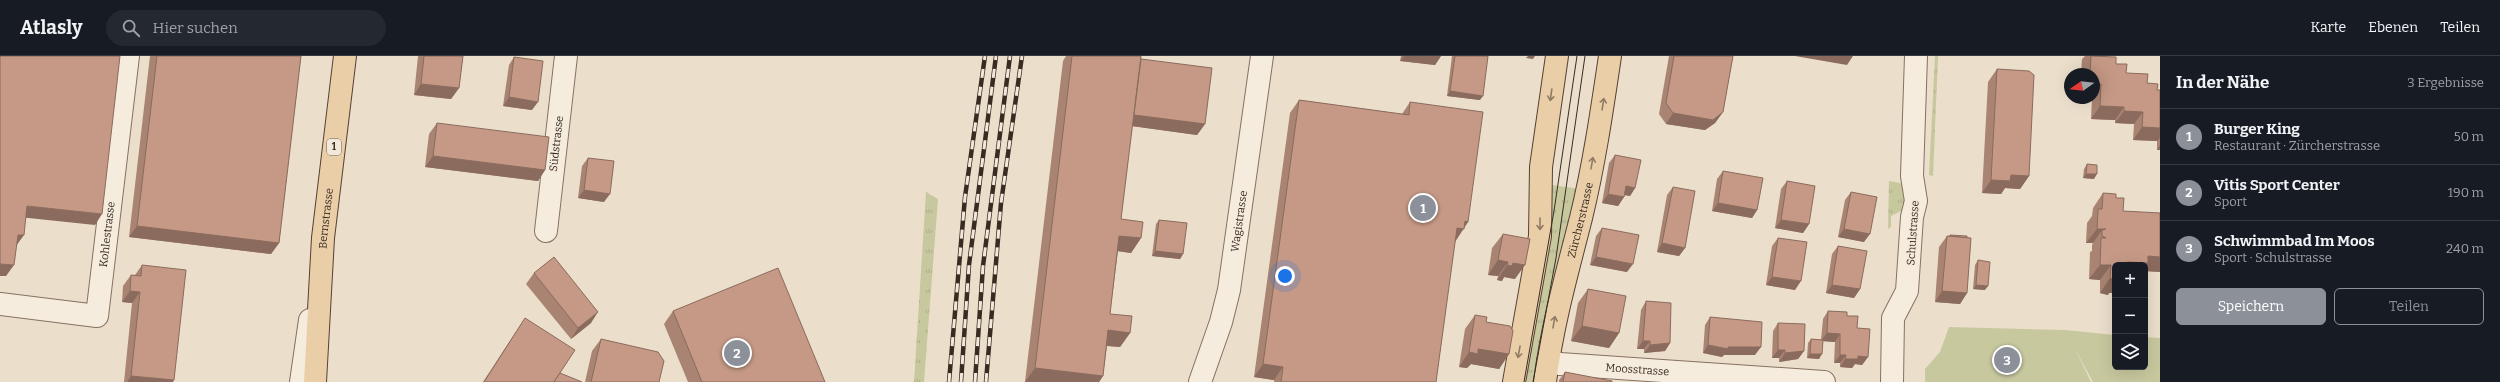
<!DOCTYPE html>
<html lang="de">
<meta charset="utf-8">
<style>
:root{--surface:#171b24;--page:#242831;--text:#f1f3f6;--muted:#9ea1a6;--line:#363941;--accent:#8c9099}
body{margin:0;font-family:Bitter,serif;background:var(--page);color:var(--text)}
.controls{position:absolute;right:12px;bottom:12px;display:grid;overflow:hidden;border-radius:6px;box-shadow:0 4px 16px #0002}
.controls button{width:36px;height:36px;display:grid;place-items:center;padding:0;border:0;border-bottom:1px solid var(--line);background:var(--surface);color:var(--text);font:20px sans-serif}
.compass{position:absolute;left:2064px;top:12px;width:36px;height:36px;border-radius:50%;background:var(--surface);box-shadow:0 4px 16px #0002;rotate:256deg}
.you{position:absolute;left:1285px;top:220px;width:14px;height:14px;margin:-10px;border:3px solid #fff;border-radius:50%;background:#1a73e8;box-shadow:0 0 0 6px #1a73e833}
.badge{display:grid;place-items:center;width:26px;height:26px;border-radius:50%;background:var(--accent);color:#fff;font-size:13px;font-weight:700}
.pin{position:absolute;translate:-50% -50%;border:2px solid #fff;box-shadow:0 1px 4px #0006}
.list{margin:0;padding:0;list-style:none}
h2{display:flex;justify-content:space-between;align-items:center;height:52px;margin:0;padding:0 16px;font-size:17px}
h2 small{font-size:13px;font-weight:400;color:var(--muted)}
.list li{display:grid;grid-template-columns:26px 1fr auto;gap:12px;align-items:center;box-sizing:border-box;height:56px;padding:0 16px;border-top:1px solid var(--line)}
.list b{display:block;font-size:15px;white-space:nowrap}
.list p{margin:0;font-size:13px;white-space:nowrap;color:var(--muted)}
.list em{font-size:13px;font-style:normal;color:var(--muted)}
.actions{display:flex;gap:8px;padding:12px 16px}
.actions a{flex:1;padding:9px 0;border:1px solid var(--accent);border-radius:6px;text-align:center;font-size:14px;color:var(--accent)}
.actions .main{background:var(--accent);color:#fff}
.icon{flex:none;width:22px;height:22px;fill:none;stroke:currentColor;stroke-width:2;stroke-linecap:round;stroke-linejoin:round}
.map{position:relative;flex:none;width:2160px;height:326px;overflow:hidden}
header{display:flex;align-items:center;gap:24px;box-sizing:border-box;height:56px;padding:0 20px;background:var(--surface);border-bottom:1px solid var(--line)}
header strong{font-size:19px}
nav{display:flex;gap:22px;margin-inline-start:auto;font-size:14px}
.search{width:280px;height:36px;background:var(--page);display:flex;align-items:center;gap:10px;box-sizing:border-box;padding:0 14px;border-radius:22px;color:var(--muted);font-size:15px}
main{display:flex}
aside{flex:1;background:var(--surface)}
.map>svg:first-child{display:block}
.grass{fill:url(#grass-tufts)}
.garden{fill:#c8c89f}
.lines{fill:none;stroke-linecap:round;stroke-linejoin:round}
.minor-casing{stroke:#867161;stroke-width:24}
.major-casing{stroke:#554034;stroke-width:24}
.minor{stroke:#f6ecde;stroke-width:22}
.major{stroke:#e9cea8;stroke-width:22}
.tram{stroke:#382b22;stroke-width:1}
.rail-casing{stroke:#382b22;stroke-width:4.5}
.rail{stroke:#f3e9da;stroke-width:3;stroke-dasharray:9;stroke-linecap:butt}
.wall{fill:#a98472}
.shaded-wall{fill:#8a6b5d}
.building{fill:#c59985;stroke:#8a6b5d}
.oneway{stroke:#907c65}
.labels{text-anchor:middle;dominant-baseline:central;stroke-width:3;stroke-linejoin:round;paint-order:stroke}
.shield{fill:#f3e9da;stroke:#706459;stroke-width:1}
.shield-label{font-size:10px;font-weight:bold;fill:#382b22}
.street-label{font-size:11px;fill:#382b22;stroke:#f3e9da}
</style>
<header>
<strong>Atlasly</strong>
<div class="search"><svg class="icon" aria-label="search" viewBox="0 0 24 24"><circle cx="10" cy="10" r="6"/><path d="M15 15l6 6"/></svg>Hier suchen</div>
<nav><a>Karte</a><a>Ebenen</a><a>Teilen</a></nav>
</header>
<main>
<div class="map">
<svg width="2160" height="326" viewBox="0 0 2160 326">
<defs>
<pattern id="grass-tufts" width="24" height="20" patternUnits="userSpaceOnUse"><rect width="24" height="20" fill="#c8c89f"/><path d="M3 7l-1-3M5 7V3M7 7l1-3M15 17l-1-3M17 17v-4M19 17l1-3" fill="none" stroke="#adac89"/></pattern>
</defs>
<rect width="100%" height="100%" fill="#ebdecb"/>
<!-- grass -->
<g class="grass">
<path d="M1935,0h3l-5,120 -4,-1z"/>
<path d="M1889,125l11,2 11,11v12l-20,10v11l-3,2z"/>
<path d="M1545,128l36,5 -43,193h-19z"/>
<path d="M926,136l12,7 -14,183h-10z"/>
</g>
<!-- garden -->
<path class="garden" d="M1949,271l116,3 50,5v32h30v-30l15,1v44h-67l-18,-33 16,33h-166v-13l15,-17z"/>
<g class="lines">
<!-- minor casing -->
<g class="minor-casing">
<g id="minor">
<path id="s1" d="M546,175l20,-175"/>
<path id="s2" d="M0,248l97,12 31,-260"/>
<path id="s3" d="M1548,305l12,3 264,18"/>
<path d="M301,326l9,-62"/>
<path id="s4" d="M1200,326l21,-60 8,-32 33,-234"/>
<path d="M1892,326l1,-64 14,-27 5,-74 4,-16 -4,-25 4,-120"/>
</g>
</g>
<!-- major casing -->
<g class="major-casing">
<g id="major">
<path id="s5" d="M315,326l8,-144 22,-182"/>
<path d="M1514,326l26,-146 1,-69 16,-111"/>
<path id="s6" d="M1545,326c7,-56 22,-109 36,-164 13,-53 21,-108 29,-162"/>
</g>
</g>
<!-- minor -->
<use href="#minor" class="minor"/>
<!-- major -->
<use href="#major" class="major"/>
<!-- tram -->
<g class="tram">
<path d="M1524,326l30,-171 23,-155"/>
<path d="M1533,326l23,-124 29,-202"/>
</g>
<!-- rail casing -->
<g class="rail-casing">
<g id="rail">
<path d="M949,326l16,-185 20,-141"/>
<path d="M961,326l8,-117 27,-209"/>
<path d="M975,326l8,-116 27,-210"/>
<path d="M986,326l15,-179 21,-147"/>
</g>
</g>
<!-- rail -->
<use href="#rail" class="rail"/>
</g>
<!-- wall -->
<g class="wall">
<path d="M150,0h151l-22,187 -8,11 -142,-17z"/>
<path d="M418,0h45l-4,32 -8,11 -37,-4z"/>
<path d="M1066,0h75v3l64,65 -8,11 -65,-9 -11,93 20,19 -10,15 -13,-2 -8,63 20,19 -10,14 -13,-1 -4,30 -4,6h-74l38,-321z"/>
<path d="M1401,0h40l-6,9 -35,-4z"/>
<path d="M1452,0h36l-8,44 -33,-4z"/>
<path d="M1669,0h64l-10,56 -8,11 -10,7 -39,-6 -7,-10z"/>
<path d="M2085,0h21l10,8 10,9 21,10 10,7h3v60h-3v-9l-24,-1 1,-16 -19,-1v-3l-24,-1 1,-21h2v-24h-13l1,-15z"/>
<path d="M514,1l18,53 -29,-4 6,-41z"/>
<path d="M1997,13l32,107 -9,13 -15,-1 -4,6 -19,-1 6,-111z"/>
<path d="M1299,44l103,14 8,-12 58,120 -13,19 -19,141h-162v-2l-20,-3 36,-264z"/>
<path d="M437,67l108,47 -7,11 -113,-14 4,-33z"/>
<path d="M1615,99l20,33 -5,8 -6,-1v2l-6,9 -16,-3 7,-40z"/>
<path d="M588,102l16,44 -26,-4 4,-32z"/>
<path d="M2087,108l7,15 -11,-1 1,-9z"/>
<path d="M1723,115l34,39 -5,8 -40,-7 5,-32z"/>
<path d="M1787,125l22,43 -6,9 -28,-5 6,-39z"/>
<path d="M1673,131l12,61 -6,8 -22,-4 10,-57z"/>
<path d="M1851,136l13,50 -26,-5 7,-37z"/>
<path d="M2103,137l13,5 7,13 37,16v45l-15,-1 -30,-6v28h-6l-1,2 -8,-2v-13l-11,-1 1,-27 2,-1v-6l1,-2h-7l1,-20 5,-7 1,-8z"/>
<path d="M1159,164l24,34 -3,5 -28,-3 4,-32z"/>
<path d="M1602,172l25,44 -37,-7 6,-29z"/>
<path d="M1503,178l12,45 -11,-2 -2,4 -5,-1 1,-4 -10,-1 4,-27z"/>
<path d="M1950,179l17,58 -7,11 -25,-2 4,-55 8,-11h2z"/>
<path d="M1778,182l17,52 -29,-5 6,-39z"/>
<path d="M1838,190l22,43 -6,9 -28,-5 6,-39z"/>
<path d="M1978,204l7,30 -12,-1 2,-24z"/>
<path d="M142,209l31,117h-49l8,-79 -10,-1 1,-16 8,-11h4z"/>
<path d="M534,217l57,50 -20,16 -45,-55z"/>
<path d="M1588,233l31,44 -10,15 -38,-7 7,-38z"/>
<path d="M1646,245l24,42 -5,8 -21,2v-4h-7l4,-39z"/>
<path d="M673,255l152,71h-137l-24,-58z"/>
<path d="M1828,255l19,5 21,41 -6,8 -7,-1 -3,4 -12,-1v-4h-6l1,-21 -12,-1 -4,18 -12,-1 1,-15 3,-4 10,1 2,-21z"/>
<path d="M1475,259l11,7 23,32 -10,15 -28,-5 -4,4 -8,-1 6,-38z"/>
<path d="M1710,261l45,38h-31l-2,2 -19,-4 2,-28z"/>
<path d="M525,262l32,60 25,4h-99z"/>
<path d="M1778,267l26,28 -6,8 -19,3v-4h-7l1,-27z"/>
<path d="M601,283l58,43h-74l7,-31z"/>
<path d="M1565,316l47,10h-53v-2z"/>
</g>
<!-- shaded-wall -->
<g class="shaded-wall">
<path d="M1404,0h37l-6,9 -35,-4z"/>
<path d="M1528,0h7l-2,3 -7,-1z"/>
<path d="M1795,0h58l-6,9z"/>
<path d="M421,28l38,4 -8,11 -37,-4z"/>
<path d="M2094,28h7l-7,11z"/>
<path d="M1450,35l33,5 -3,4 -33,-4z"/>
<path d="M509,41l29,5 -6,8 -29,-4z"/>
<path d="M2100,50l24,1 -9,13 -24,-1z"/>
<path d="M2124,55l19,1 -9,12 -19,-1z"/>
<path d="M1723,56l-8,11 -10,7 -39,-6 7,-11z"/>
<path d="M1132,58l73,10 -8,11 -73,-10z"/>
<path d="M2142,71l18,1v10l-3,3 -24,-1z"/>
<path d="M2160,89v5h-3z"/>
<path d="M433,100l112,14 -7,11 -113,-14z"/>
<path d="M2086,118h11l-3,5 -11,-1z"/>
<path d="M2011,119l18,1 -9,13 -15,-1 -4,6 -19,-1 9,-13z"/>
<path d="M1626,130l9,2 -5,8 -10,-2z"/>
<path d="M584,134l26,4 -6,8 -26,-4z"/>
<path d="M1608,138l16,3 -6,9 -16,-3z"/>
<path d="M1718,147l39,7 -5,8 -40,-7z"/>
<path d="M27,150l75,8 -7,11 -76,-8z"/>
<path d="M1781,164l28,4 -6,9 -28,-5z"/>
<path d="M1465,165l3,1 -13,20 2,-14z"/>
<path d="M137,170l142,17 -8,11 -142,-17z"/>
<path d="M1844,173l26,5 -6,8 -26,-5z"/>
<path d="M2097,173h9l-4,1 -9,13h-7z"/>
<path d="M18,179h6l-8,11z"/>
<path d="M1119,180l22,2 -10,15 -22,-3z"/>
<path d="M1662,187l23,5 -6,8 -22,-4z"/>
<path d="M1155,195l28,3 -3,5 -28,-3z"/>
<path d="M2148,200l12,1v15l-15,-1v-6h-20l2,-3z"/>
<path d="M1596,201l37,7 -6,8 -37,-7z"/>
<path d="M1498,204l10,2 -10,14 -10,-1z"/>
<path d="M1513,207l12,2 -10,14 -11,-2 -2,4 -5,-1 10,-15z"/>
<path d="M0,208l14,1 -8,11h-6z"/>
<path d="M2100,209h11l-11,15 -11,-1z"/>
<path d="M1772,221l29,4 -6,9 -29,-5z"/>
<path d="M2110,222l5,2v13h-6l-1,2 -8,-2z"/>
<path d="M1832,229l28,4 -6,9 -28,-5z"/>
<path d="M1976,229l12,1 -3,4 -12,-1z"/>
<path d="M130,235l10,1 -8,11 -10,-1z"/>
<path d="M1942,235l25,2 -7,11 -25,-2z"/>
<path d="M598,256l-7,11 -20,16 7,-11z"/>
<path d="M1582,270l37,7 -10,15 -38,-7z"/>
<path d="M1108,274l22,3 -10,14 -22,-2z"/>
<path d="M1827,277l13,1 -5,8 -14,-1z"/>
<path d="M1643,285h7l-6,8h-7z"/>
<path d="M1670,287l-5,8 -21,2 6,-8z"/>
<path d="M1708,289l20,2h33l-6,8h-31l-2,2 -19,-4z"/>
<path d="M1478,293l31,5 -10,15 -28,-5 -4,4 -8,-1 10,-15z"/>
<path d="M1778,294h7l-6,8h-7z"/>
<path d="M1804,295l-6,8 -19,3 6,-9z"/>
<path d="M1810,298h12l-3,5 -12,-1z"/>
<path d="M1840,299h6l-6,8h-6z"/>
<path d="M1858,300l10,1 -6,8 -7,-1 -3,4 -12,-1 5,-8z"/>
<path d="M1263,308l20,3 -9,13 -20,-3z"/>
<path d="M1035,312l68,8 -4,6h-74z"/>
<path d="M131,320l43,4 -1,2h-46z"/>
</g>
<!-- building -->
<g class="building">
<path d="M0,0h120l-18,158 -75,-8 -3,29h-6l-4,30 -14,-1z"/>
<path d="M157,0h144l-22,187 -142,-17z"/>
<path d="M424,0h39l-4,32 -38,-4z"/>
<path d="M1072,0h69l-20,163 22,3 -2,16 -22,-2 -9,78 22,2 -2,17 -22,-3 -5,46 -68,-8z"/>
<path d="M1455,0h33l-5,40 -33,-5z"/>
<path d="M1674,0h59l-10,56 -10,8 -40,-7 -7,-10z"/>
<path d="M2091,0l25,1v7h11l-1,9 22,1 -1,9 11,1 -1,6h3v38l-18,-1 1,-15 -19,-1v-4l-24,-1 1,-22h-7v-10h-4z"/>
<path d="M514,1l29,4 -5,41 -29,-5z"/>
<path d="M1141,3l71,9 -7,56 -71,-9z"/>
<path d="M1997,13l32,2 5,4 -5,101 -18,-1 -1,6 -19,-1z"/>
<path d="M1299,44l110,15 1,-13 73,10 -15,110 -3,-1 -1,8 -7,-1 -21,154h-155l2,-15 -20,-3z"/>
<path d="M437,67l112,14 -4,33 -112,-14z"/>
<path d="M1615,99l26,5 -6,28 -9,-2 -2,11 -16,-3z"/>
<path d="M588,102l26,3 -4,33 -26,-4z"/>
<path d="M2087,108l10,1v9h-11z"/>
<path d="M1723,115l40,7 -6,32 -39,-7z"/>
<path d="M1787,125l28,5 -6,38 -28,-4z"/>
<path d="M1673,131l22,4 -10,57 -23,-5z"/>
<path d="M1851,136l26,5 -7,37 -26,-5z"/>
<path d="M2103,137l13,1v4h8l-1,13 37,2v44l-12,-1v7l-21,-1v3h-12v15l-5,-2 1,-13h-11l1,-27h5l-4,-2v-6l4,-1h-9l1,-20h4z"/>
<path d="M1159,164l28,3 -4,31 -28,-3z"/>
<path d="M1602,172l37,7 -6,29 -37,-7z"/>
<path d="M1503,178l27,5 -5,26 -12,-2 -1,3 -5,-1 1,-3 -10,-2z"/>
<path d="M1950,179l17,1v2l-17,-2z"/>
<path d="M1947,180l24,2 -4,55 -25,-2z"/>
<path d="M1778,182l29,4 -6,39 -29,-4z"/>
<path d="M1838,190l29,5 -7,38 -28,-4z"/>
<path d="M554,201l44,55 -20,16 -44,-55z"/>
<path d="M1978,204l12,2 -2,24 -12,-1z"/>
<path d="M142,209l44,5 -12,110 -43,-4 9,-84 -10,-1 1,-16 10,1z"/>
<path d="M778,212l47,114h-123l-29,-71z"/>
<path d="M1588,233l38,7 -7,37 -37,-7z"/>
<path d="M1646,245l25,2 -1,40 -20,2v-4h-7z"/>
<path d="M1828,255l19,1v4h11l-1,12 13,1 -2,28 -10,-1v3h-13l1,-4h-6v-21l-13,-1z"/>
<path d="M1475,259l12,2 -1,5 24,4 3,5 -4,23 -31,-5v5l-9,-2z"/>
<path d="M1710,261l52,5 -1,25h-33v2l-20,-4z"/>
<path d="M525,262l50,32 -21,32h-70z"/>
<path d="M1778,267l27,1 -1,27 -19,2v-3h-7z"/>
<path d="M601,283l57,13 6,9 -5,21h-68z"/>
<path d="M1811,283l12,1 -1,14h-12z"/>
<path d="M1565,316l47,9v1h-49z"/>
<path d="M560,317l22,9h-28z"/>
</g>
<!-- one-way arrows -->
<defs><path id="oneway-shaft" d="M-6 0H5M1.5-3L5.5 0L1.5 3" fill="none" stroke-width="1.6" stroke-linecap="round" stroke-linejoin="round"/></defs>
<g class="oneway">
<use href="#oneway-shaft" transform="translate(1551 39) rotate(98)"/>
<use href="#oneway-shaft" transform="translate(1603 48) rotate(-81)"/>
<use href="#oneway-shaft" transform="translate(1592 107) rotate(-80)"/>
<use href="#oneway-shaft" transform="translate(1540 168) rotate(90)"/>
<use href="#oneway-shaft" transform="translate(1554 266) rotate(-80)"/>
<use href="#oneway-shaft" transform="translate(1519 296) rotate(100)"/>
</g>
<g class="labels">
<!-- shield labels -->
<rect class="shield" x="327" y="83" width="14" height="16" rx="3"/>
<g class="shield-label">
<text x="334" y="91">1</text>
</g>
<!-- street labels -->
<g class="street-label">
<text stroke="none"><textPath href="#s1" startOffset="88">Südstrasse</textPath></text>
<text stroke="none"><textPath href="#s5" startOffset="164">Bernstrasse</textPath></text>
<text stroke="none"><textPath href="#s6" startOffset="166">Zürcherstrasse</textPath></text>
<text stroke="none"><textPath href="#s4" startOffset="166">Wagistrasse</textPath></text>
<text transform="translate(1913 177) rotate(-86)">Schulstrasse</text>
<text stroke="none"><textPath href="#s2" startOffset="180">Kohlestrasse</textPath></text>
<text stroke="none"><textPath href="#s3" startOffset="90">Moosstrasse</textPath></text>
</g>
</g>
</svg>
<div class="controls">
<button>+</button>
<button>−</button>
<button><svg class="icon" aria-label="layers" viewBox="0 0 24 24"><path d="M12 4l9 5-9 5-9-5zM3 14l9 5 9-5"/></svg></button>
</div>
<svg class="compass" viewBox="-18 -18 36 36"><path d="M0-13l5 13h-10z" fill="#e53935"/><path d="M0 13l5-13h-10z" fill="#9ea1a6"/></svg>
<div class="you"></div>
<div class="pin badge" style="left:1423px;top:152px">1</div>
<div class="pin badge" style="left:737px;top:297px">2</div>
<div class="pin badge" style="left:2007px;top:304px">3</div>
</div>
<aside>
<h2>In der Nähe<small>3 Ergebnisse</small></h2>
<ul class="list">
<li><span class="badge">1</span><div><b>Burger King</b><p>Restaurant · Zürcherstrasse</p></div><em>50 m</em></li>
<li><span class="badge">2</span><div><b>Vitis Sport Center</b><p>Sport</p></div><em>190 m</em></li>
<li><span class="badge">3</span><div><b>Schwimmbad Im Moos</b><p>Sport · Schulstrasse</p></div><em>240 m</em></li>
</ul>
<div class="actions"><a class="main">Speichern</a><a>Teilen</a></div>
</aside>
</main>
